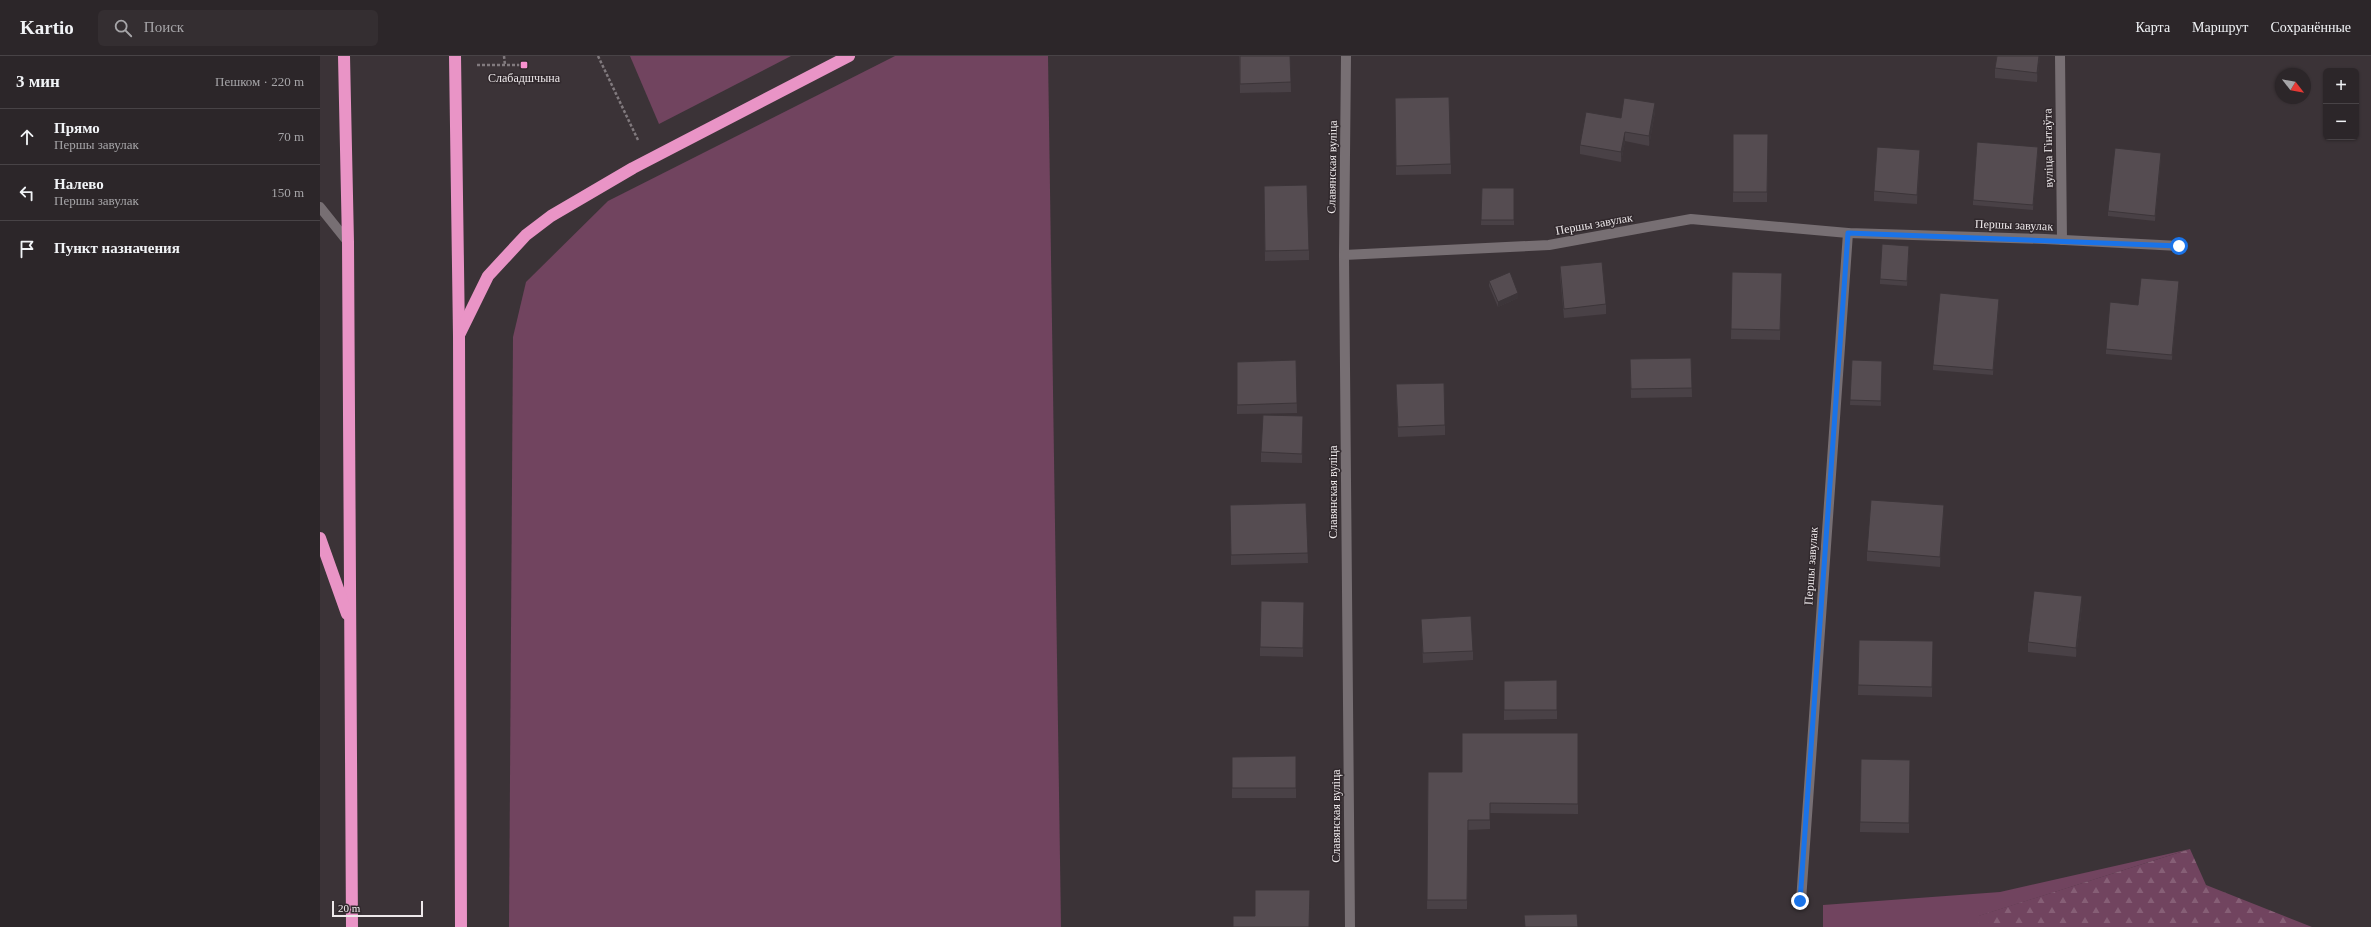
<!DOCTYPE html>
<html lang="ru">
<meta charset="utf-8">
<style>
:root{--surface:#2c2629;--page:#342e31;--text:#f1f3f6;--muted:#a6a5a8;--line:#484346}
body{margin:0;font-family:Georgia,serif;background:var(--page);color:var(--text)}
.controls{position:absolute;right:12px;top:12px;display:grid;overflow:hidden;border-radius:6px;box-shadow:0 1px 3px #0004}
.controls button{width:36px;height:36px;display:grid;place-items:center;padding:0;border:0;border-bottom:1px solid var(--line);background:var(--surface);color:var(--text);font:20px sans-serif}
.compass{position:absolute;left:1955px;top:12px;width:36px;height:36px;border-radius:50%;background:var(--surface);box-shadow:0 1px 3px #0004;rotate:121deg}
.scale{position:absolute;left:12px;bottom:10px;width:91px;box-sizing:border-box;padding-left:4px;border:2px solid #eee9eb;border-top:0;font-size:11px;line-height:14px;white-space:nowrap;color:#eee9eb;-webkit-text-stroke:3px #31292d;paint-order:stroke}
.stop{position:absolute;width:12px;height:12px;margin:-9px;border:3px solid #1a73e8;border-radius:50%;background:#fff}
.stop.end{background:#1a73e8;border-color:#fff;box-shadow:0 1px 4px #0008}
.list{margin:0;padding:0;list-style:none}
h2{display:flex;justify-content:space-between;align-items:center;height:52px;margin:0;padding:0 16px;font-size:17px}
h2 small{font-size:13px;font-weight:400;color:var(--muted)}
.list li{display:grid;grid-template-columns:26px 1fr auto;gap:12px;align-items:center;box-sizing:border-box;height:56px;padding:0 16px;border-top:1px solid var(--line)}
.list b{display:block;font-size:15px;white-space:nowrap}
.list p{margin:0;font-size:13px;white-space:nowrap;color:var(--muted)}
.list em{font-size:13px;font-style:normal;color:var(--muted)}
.icon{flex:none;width:22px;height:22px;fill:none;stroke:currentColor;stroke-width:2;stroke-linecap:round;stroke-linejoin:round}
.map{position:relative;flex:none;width:2051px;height:871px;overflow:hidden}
header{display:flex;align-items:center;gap:24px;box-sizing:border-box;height:56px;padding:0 20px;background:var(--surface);border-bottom:1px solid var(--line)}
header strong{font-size:19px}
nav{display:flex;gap:22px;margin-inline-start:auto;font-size:14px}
.search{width:280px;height:36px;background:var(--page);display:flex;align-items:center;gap:10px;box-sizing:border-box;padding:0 14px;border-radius:6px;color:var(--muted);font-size:15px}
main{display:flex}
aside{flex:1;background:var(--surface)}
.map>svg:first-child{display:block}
.green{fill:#71445f}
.forest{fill:url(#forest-firs)}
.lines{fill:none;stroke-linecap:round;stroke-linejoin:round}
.path{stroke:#817a7e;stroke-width:2.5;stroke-dasharray:3 2;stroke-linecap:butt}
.lane{stroke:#776f73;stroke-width:10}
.street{stroke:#776f73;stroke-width:10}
.highway{stroke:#e994c6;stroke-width:12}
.wall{fill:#494146}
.shaded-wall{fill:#3c3539}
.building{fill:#554c51;stroke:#3c3539}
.route{stroke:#1a73e8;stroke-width:5}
.poi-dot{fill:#f790ce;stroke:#31292d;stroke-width:1.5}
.labels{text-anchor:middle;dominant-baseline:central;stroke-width:3;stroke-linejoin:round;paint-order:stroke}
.poi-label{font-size:12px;fill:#eee9eb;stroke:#31292d}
.street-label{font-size:12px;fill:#eee9eb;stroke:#31292d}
</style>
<header>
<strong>Kartio</strong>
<div class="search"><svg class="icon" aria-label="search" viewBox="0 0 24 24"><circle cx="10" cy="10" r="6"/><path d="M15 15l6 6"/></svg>Поиск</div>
<nav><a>Карта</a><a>Маршрут</a><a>Сохранённые</a></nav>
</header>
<main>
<aside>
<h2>3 мин<small>Пешком · 220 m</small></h2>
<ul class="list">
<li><svg class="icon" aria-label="ahead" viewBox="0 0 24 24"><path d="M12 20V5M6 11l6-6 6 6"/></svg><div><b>Прямо</b><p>Першы завулак</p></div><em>70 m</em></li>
<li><svg class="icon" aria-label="left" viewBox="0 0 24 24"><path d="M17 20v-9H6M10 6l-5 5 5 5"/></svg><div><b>Налево</b><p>Першы завулак</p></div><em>150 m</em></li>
<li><svg class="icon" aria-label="arrive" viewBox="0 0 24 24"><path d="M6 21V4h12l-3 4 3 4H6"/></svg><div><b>Пункт назначения</b></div></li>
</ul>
</aside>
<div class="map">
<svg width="2051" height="871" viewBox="0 0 2051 871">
<defs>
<pattern id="forest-firs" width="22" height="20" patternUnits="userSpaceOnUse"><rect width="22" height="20" fill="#71445f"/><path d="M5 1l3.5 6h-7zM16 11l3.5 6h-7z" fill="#865f76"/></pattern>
</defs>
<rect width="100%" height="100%" fill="#3b3337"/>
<!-- green -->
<g class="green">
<path d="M310,0h161l-132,68z"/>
<path d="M575,0h153l13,871h-552l4,-590 13,-55 82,-81z"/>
<path d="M1870,793l-211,67 -1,11h-155v-22l177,-13z"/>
</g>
<!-- forest -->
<path class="forest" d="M1870,793l16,36 106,42h-334v-11z"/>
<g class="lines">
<!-- path -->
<g class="path">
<path d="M184,0l1,9"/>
<path d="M278,0l40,84"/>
<path d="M157,9h47"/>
</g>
<!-- lane -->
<path class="lane" d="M0,151l28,35"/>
<!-- street -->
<g class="street">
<path d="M1026,0l-2,199 6,672"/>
<path d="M1740,0l2,184"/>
<path d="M1024,199l205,-10 142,-26 157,14 197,6 134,7"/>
<path d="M1481,845l47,-668"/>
</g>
<!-- highway -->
<g class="highway">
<path d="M24,0l4,186 4,685"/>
<path d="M135,0l4,280 2,591"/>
<path d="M140,277l28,-57 38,-41 25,-19 82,-48 216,-112"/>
<path d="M0,482l27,76"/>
</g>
</g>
<!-- wall -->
<g class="wall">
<path d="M919,0h51l1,36 -51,1z"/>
<path d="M1677,0h43l-3,26 -42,-4v-10z"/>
<path d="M1075,42l56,66v10l-55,1z"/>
<path d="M1335,56l-6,34 -24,-5 -4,21 -41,-8v-9l41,-27z"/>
<path d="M1413,78h35l-1,68h-34z"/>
<path d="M1718,96l-5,58 -60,-5v-5z"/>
<path d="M1841,102l-6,63 -47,-5v-5z"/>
<path d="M1600,104l-3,44 -43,-3v-10z"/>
<path d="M1162,132h32v37h-33z"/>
<path d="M944,140l45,54v10l-44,1z"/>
<path d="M1589,195l-2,35 -27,-2v-5z"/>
<path d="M1240,210l46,38v10l-42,4 -4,-43z"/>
<path d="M1412,216l50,1 -2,67 -49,-1z"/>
<path d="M1169,225l29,17 -20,9 -9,-21z"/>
<path d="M1859,230l-7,74 -66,-6v-5z"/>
<path d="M1679,248l-6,71 -60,-5v-5z"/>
<path d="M1371,302l1,39 -61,1 -1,-39z"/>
<path d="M976,304l1,53 -60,1v-52z"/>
<path d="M1532,304l30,1 -1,45 -31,-1z"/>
<path d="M1076,337l49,32v10l-47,2z"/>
<path d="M983,370l-1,37 -41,-1v-10z"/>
<path d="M986,447l2,60 -77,2 -1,-60z"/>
<path d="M1624,459l-4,52 -73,-6v-10z"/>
<path d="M984,546l-1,55 -43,-1v-9z"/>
<path d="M1762,550l-6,51 -48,-5v-10z"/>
<path d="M1101,563l52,32v9l-50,3z"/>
<path d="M1539,584l74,1 -1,56 -74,-2z"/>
<path d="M1237,624v39l-53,1v-39z"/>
<path d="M1258,677v81l-88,-1v16l-22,1 -1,79h-40l1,-137h34z"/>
<path d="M976,700v42h-64v-41z"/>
<path d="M1541,703l49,1 -1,73 -49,-1z"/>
</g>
<!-- shaded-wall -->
<g class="shaded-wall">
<path d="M1719,0h1l-3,26v-9z"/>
<path d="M1335,47v9l-6,34v-10z"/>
<path d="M1305,76v9l-4,21v-10z"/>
<path d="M1718,91v5l-5,58v-5z"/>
<path d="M1600,94v10l-3,44v-9z"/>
<path d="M1841,97v5l-6,63v-5z"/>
<path d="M1859,225v5l-7,74v-5z"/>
<path d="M1198,237v5l-20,9v-5z"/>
<path d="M1679,243v5l-6,71v-5z"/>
<path d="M1624,449v10l-4,52v-10z"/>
<path d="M1762,540v10l-6,51v-9z"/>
</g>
<!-- building -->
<g class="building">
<path d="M920,0h50l1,26 -51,2z"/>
<path d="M1677,0h42l-2,17 -42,-5z"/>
<path d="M1129,41l2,67 -55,2 -1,-68z"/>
<path d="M1304,42l31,5 -6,33 -24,-4 -4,20 -41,-7 6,-33 35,6z"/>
<path d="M1413,78h35l-1,58h-34z"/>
<path d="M1657,86l61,5 -5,58 -60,-5z"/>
<path d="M1557,91l43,3 -3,45 -43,-4z"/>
<path d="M1795,92l46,5 -6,63 -47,-5z"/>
<path d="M987,129l2,65 -44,1 -1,-65z"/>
<path d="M1162,132h32v32h-33z"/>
<path d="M1562,188l27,2 -2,35 -27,-2z"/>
<path d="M1282,206l4,42 -42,5 -4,-43z"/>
<path d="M1190,216l8,21 -20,9 -9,-21z"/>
<path d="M1412,216l50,1 -2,57 -49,-1z"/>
<path d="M1821,222l38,3 -7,74 -66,-6 4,-47 28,3z"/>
<path d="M1620,237l59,6 -6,71 -60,-5z"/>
<path d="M1371,302l1,30 -61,1 -1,-30z"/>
<path d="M976,304l1,43 -60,2v-43z"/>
<path d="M1532,304l30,1 -1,40 -31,-1z"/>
<path d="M1124,327l1,42 -47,2 -2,-43z"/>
<path d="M943,359l40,1 -1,38 -41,-2z"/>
<path d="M1551,444l73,5 -4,52 -73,-6z"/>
<path d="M986,447l2,50 -77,2 -1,-50z"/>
<path d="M1714,535l48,5 -6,52 -48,-6z"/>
<path d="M941,545l43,1 -1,46 -43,-1z"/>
<path d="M1151,560l2,35 -50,2 -2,-34z"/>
<path d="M1539,584l74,1 -1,46 -74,-2z"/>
<path d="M1237,624v30h-53v-29z"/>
<path d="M1142,677h116v71l-88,-1v17h-22l-1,80h-40l1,-128h34z"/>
<path d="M976,700v32h-64v-31z"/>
<path d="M1541,703l49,1 -1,63 -49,-1z"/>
<path d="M935,834h55l-1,37h-76v-11h22z"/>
<path d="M1257,858l1,13h-53l-1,-12z"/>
</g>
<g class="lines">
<!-- route -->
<path class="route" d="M1480,845l48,-668 331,13"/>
</g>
<!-- markers -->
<rect class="poi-dot" x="200" y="5" width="8" height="8" rx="2"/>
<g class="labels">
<!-- poi labels -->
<g class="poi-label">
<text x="204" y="22">Слабадшчына</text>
</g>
<!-- street labels -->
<g class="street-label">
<text transform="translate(1728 92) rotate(-91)">вуліца Гінтаўта</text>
<text transform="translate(1012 111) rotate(-89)">Славянская вуліца</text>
<text transform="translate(1274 168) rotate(-10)">Першы завулак</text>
<text transform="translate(1694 169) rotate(2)">Першы завулак</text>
<text transform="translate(1013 436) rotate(-90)">Славянская вуліца</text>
<text transform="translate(1491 510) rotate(-86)">Першы завулак</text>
<text transform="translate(1016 760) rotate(-90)">Славянская вуліца</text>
</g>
</g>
</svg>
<div class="controls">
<button>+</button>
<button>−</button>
</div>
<svg class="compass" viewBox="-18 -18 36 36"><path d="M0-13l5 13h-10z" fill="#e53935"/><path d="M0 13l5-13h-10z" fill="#a6a5a8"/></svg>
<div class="scale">20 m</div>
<div class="stop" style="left:1859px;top:190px"></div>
<div class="stop end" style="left:1480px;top:845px"></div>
</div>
</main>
